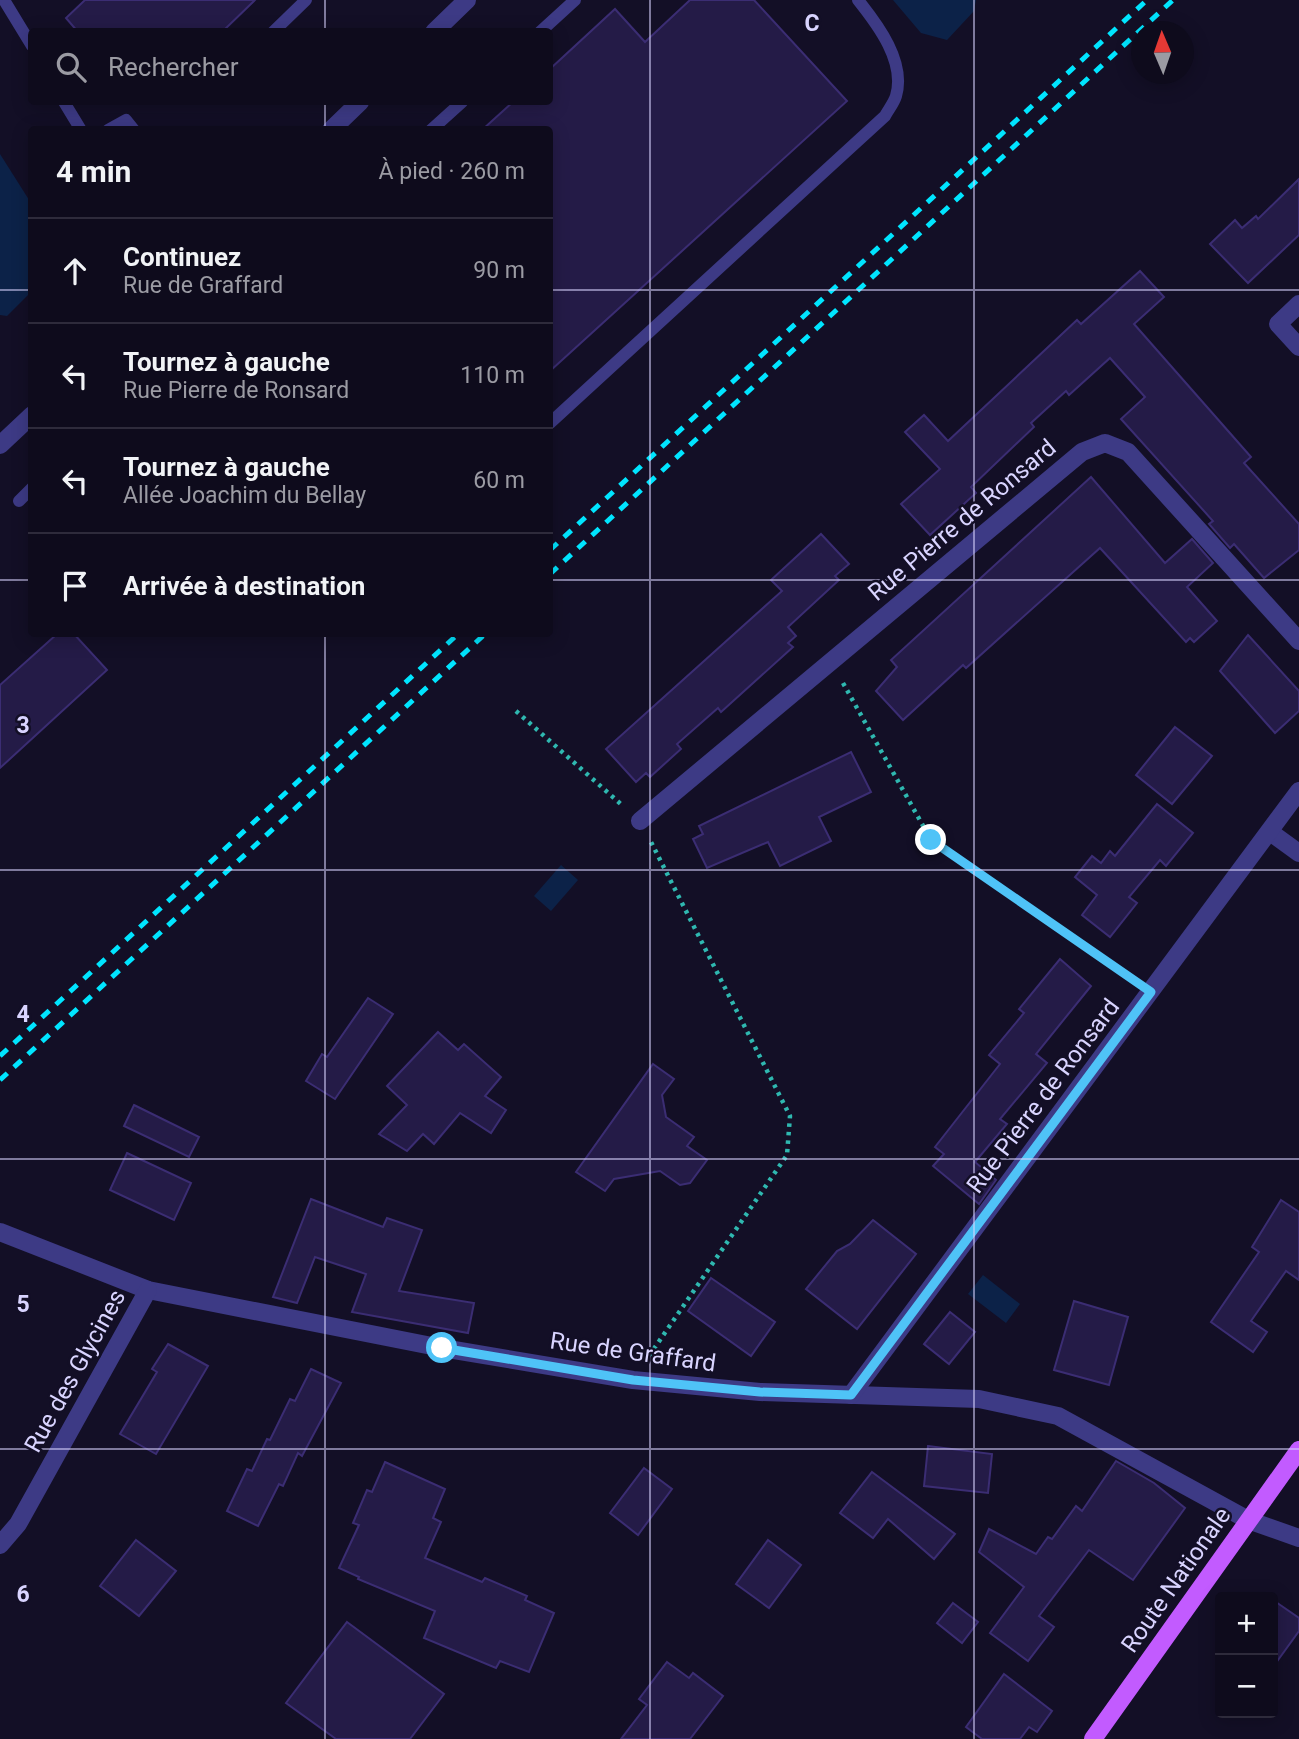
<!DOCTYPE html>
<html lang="fr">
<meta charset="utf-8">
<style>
:root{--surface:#0e0b1c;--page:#1c1929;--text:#f1f3f6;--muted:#9b9ba3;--line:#2e2b3b}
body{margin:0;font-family:Roboto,sans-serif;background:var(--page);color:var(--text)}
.controls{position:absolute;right:21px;bottom:21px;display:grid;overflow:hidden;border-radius:7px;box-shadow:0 4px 18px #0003}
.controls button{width:63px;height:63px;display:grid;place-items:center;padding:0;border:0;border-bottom:2px solid var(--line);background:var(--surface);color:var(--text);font:35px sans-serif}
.compass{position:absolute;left:1131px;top:21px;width:63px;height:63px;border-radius:50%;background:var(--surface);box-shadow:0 4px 18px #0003;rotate:358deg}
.stop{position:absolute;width:21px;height:21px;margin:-16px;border:5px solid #4fc3f7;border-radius:50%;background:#fff}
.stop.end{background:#4fc3f7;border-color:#fff;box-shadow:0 2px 7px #0008}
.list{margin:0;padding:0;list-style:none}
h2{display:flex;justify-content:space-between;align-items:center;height:91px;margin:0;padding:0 28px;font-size:30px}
h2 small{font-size:23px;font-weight:400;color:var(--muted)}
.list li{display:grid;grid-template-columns:46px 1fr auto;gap:21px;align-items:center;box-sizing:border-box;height:105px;padding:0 28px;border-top:2px solid var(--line)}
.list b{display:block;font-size:26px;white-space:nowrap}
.list p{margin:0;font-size:23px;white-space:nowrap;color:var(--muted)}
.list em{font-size:23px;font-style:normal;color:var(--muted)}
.icon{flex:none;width:38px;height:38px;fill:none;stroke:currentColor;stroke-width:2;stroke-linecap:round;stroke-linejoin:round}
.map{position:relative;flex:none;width:1299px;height:1739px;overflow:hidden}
.search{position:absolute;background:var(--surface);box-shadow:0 4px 18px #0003;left:28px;top:28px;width:525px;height:77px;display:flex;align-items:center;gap:18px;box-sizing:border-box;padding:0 24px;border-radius:7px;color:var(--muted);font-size:26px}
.panel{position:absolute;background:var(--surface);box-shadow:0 4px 18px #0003;left:28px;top:126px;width:525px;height:511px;border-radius:7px}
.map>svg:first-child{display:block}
.water{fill:#0c2248}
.building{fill:#241b47;stroke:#3b2d73;stroke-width:2}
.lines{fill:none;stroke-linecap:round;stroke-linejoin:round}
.path{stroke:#2fb8b0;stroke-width:4.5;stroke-dasharray:3.5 5;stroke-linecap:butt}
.lane{stroke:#3d3a85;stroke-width:12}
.street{stroke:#3d3a85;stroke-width:18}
.primary{stroke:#c25bff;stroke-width:18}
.rail{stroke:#00e5ff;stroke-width:5;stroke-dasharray:10 9;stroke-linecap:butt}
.route{stroke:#4fc3f7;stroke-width:9}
.grid{fill:none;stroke:#d9d4ff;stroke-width:2;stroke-opacity:0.55}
.labels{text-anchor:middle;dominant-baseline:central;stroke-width:5;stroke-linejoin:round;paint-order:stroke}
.street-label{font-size:24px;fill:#d9d4ff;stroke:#130f26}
.grid-label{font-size:23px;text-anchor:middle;font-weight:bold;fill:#d9d4ff;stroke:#130f26;stroke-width:5;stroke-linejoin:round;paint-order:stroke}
</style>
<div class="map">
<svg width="1299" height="1739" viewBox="0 0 1299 1739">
<rect width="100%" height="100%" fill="#130f26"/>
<!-- water -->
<g class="water">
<path d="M893,0h83l-2,11 -27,29 -26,-7z"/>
<path d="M0,154l31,49v89l-24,24 -7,-1z"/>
<path d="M561,865l17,15 -27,31 -17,-15z"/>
<path d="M983,1275l37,29 -14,19 -38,-29z"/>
</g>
<!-- building -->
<g class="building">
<path d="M85,0h170l-33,32h-144l-12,-14z"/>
<path d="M690,0h64l93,101 -297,270v-241h-68l31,-28h37v-33l65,-60 30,33z"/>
<path d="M1299,179v56l-51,48 -38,-39 25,-24 7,8 14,-12 2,3z"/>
<path d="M1140,271l24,26 -30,27 117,133 -7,6 55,61v26l-35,28 -30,-34 -4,4 -21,-24 4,-3 -92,-102 24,-22 -35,-39 -41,37 -3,-4 -35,32 3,4 -63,60 5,6 -46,42 -29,-31 39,-35 -35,-37 19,-17 24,26 129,-121 4,4z"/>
<path d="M1091,477l74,86 27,-24 21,24 -26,24 30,34 -23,21 -4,-4 -4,4 -86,-94 -134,120 -3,-3 -60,55 -27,-29 21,-24 -6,-7z"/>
<path d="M821,534l28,30 -14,12 4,4 -51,47 8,9 -8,7 5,4 -72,65 -3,-4 -41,36 4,5 -31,28 -4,-4 -10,9 -30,-33 176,-158 -11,-11z"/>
<path d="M57,634h17l33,36 -107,98v-83z"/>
<path d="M1248,635l51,56v20l-24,22 -55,-62z"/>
<path d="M1175,727l37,29 -40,48 -36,-29z"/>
<path d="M851,752l20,40 -52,25 12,24 -51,25 -12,-24 -61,26 -14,-29 10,-5 -4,-8z"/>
<path d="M1157,804l36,29 -27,33 -6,-6 -31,37 8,6 -27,34 -28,-22 15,-20 -22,-18 17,-21 9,7 9,-12 5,5z"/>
<path d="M1060,959l31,27 -55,68 11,9 -47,56 7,5 -32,38 21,18 -17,24 -46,-38 11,-12 -9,-7 65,-83 -11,-9 35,-42 -5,-4z"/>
<path d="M368,998l25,16 -58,85 -29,-18 16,-27 5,3z"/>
<path d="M438,1032l20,18 6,-6 37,33 -16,19 21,14 -15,23 -31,-20 -26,31 -11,-10 -16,17 -28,-17 28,-29 -20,-19z"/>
<path d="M653,1064l21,15 -12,16 4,22 28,20 -7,9 20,14 -17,23 -10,2 -20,-14 -46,8 -9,12 -29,-19z"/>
<path d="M134,1105l65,32 -10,20 -65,-31z"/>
<path d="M127,1153l64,30 -17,37 -64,-30z"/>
<path d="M311,1199l72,28 4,-9 35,12 -23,61 75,12 -6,30 -116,-21 14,-38 -51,-17 -18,46 -24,-6z"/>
<path d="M1281,1200l18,12v68l-13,-9 -35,50 16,11 -14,20 -42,-30 48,-70 -7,-5z"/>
<path d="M873,1220l43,34 -59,75 -51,-40 31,-38 13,-7z"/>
<path d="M711,1278l64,44 -24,34 -63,-45z"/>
<path d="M1074,1301l54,16 -19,68 -55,-15z"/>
<path d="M950,1312l25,20 -26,32 -25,-20z"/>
<path d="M168,1344l40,22 -52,88 -36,-20 37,-62 -5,-3z"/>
<path d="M311,1369l30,14 -39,73 -4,-3 -15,33 -4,-2 -21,42 -31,-15 20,-42 5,2 15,-32 3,1 20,-41 5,2z"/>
<path d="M928,1446l64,8 -4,39 -64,-7z"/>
<path d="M1116,1461l38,22 31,25 -52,72 -44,-30 -50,66 15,11 -26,34 -38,-28 34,-46 -45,-35 10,-23 47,25 12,-17 4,2 24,-33 6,5z"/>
<path d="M385,1462l60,27 -12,29 8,4 -16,36 57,24 3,-4 42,18 -2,4 29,13 -25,59 -29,-11 -4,7 -72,-30 11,-27 -77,-32 1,-2 -20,-9 20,-43 -6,-2 14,-33 5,2z"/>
<path d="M644,1468l28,21 -34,46 -28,-22z"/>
<path d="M872,1472l83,62 -21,25 -46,-40 -15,19 -33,-25z"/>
<path d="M136,1540l40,31 -37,45 -39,-30z"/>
<path d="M768,1540l33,25 -32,43 -33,-24z"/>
<path d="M1273,1600l26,18v13l-26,36z"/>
<path d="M953,1603l25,19 -16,21 -25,-20z"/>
<path d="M347,1622l97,72 -34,45h-74l-50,-36z"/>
<path d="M667,1662l22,16 4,-5 30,23 -33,43h-69l26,-34 -8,-6z"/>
<path d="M1004,1674l48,37 -15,21 -8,-5 -9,12h-38l-16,-12z"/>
</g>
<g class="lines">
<!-- path -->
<g class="path">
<path d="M843,683l88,157 199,138"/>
<path d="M516,711l107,95"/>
<path d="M649,1356l138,-201 3,-39 -139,-274"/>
</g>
<!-- lane -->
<g class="lane">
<path d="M4,0l28,46"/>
<path d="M273,32l33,-32"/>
<path d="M540,32l35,-32"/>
<path d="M64,102l17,28"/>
<path d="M108,130l18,-10 8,10"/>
<path d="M431,130l31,-28"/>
<path d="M550,423l335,-307c3,-6 9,-13 11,-20 10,-34 -18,-71 -38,-96"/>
<path d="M19,501l13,-13"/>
</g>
<!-- street -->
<g class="street">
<path d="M434,32l33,-32"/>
<path d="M331,130l29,-28"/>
<path d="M1299,304l-21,20 21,23"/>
<path d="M0,445l32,-30"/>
<path d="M640,821l442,-369 23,-9 23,9 171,189"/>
<path d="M1270,832l29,21"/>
<path d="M0,1232l148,58 294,58 191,32 127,12 219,7 79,17 190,104 51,18"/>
<path d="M851,1395l448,-604"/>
<path d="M0,1545l18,-21 130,-234"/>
</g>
<!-- primary -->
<path class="primary" d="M1093,1739l206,-289"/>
<!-- rail -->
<g class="rail">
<path d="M550,550l597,-550"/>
<path d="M550,574l623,-574"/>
<path d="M0,1056l458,-422"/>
<path d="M0,1080l485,-446"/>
</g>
</g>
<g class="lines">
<!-- route -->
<path class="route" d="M442,1348l191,32 127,12 91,3 300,-403 -220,-152"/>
</g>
<!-- grid -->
<path class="grid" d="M325,0v32M650,0v1739M974,0v1739M325,102v28M0,290h32M550,290h749M0,580h32M550,580h749M325,634v1105M0,870h1299M0,1159h1299M0,1449h1299"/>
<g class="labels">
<!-- street labels -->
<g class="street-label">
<text transform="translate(962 520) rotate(-40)">Rue Pierre de Ronsard</text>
<text transform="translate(1043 1096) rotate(-53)">Rue Pierre de Ronsard</text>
<text transform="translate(633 1352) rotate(8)">Rue de Graffard</text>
<text transform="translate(75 1371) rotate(-61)">Rue des Glycines</text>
<text transform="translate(1176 1580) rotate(-55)">Route Nationale</text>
</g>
</g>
<g class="grid-label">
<text x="812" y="31">C</text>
<text x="23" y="733">3</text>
<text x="23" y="1022">4</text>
<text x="23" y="1312">5</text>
<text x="23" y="1602">6</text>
</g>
</svg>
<div class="controls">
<button>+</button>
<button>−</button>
</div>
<svg class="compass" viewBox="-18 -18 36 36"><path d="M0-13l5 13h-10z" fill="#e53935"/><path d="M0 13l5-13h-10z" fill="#9b9ba3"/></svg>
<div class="stop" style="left:442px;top:1348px"></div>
<div class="stop end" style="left:931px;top:840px"></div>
<div class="search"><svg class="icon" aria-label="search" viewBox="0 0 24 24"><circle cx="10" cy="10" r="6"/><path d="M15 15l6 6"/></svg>Rechercher</div>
<section class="panel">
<h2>4 min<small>À pied · 260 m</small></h2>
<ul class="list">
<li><svg class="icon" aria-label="ahead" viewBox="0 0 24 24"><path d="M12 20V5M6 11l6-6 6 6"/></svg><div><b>Continuez</b><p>Rue de Graffard</p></div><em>90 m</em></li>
<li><svg class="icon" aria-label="left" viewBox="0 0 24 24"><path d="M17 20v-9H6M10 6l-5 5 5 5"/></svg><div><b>Tournez à gauche</b><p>Rue Pierre de Ronsard</p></div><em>110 m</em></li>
<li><svg class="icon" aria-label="left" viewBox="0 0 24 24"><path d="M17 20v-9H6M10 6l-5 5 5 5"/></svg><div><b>Tournez à gauche</b><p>Allée Joachim du Bellay</p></div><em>60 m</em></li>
<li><svg class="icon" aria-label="arrive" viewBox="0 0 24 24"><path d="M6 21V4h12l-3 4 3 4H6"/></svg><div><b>Arrivée à destination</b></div></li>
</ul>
</section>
</div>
